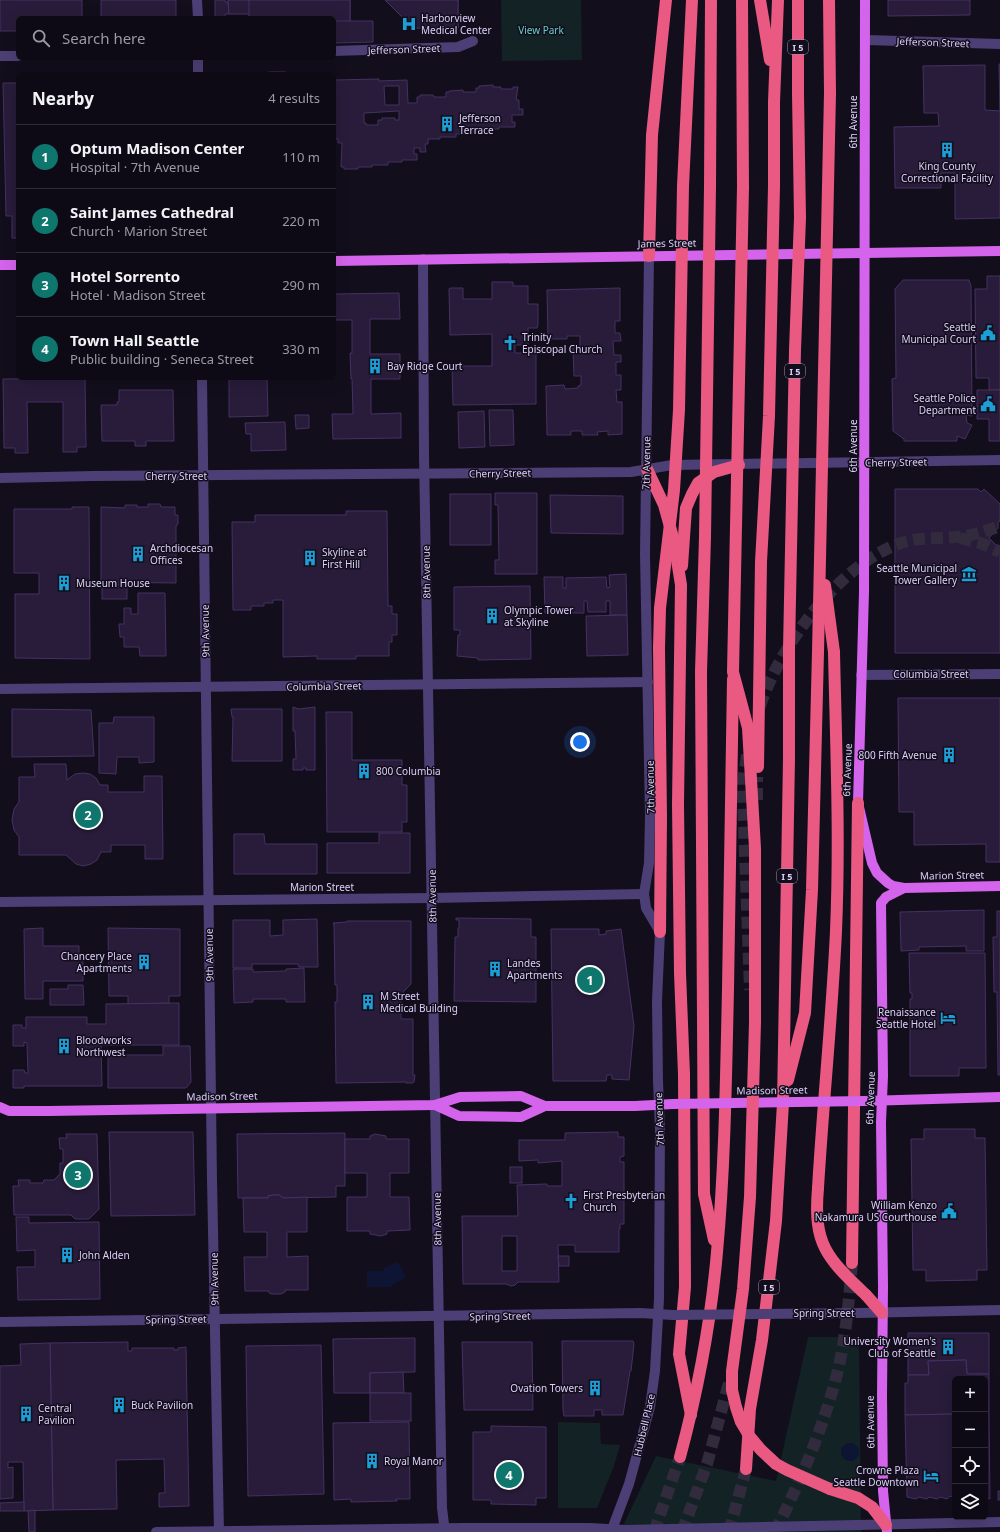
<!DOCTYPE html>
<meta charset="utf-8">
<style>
:root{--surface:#0e0a15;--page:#1c1822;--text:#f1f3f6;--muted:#9b9aa0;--line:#2e2b34;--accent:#0f766e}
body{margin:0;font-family:"Noto Sans",sans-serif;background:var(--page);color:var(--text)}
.controls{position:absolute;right:12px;bottom:12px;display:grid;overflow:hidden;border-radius:6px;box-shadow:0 4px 16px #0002}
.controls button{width:36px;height:36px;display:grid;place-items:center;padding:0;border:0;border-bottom:1px solid var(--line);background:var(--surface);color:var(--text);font:20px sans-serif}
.you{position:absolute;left:580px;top:742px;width:14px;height:14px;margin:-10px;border:3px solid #fff;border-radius:50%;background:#1a73e8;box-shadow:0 0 0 6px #1a73e833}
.badge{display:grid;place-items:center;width:26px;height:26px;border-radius:50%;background:var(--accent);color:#fff;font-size:13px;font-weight:700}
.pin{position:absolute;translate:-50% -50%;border:2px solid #fff;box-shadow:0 1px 4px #0006}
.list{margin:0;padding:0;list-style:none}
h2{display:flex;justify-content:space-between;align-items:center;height:52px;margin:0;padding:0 16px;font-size:17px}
h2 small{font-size:13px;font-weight:400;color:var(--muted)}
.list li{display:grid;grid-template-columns:26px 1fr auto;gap:12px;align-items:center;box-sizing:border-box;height:64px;padding:0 16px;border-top:1px solid var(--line)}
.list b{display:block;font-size:15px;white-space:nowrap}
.list p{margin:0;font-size:13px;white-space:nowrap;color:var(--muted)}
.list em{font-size:13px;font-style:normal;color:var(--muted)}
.icon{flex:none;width:22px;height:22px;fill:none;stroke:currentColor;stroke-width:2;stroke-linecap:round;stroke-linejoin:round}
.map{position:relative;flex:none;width:1000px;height:1532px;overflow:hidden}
.search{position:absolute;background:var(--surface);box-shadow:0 4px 16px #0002;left:16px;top:16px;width:320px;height:44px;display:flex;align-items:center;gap:10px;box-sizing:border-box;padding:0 14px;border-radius:6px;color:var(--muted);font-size:15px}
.panel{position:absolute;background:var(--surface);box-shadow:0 4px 16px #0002;left:16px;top:72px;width:320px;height:308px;border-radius:6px}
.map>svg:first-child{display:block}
.green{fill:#122225}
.water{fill:#0e1434}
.building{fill:#281c3a;stroke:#453163;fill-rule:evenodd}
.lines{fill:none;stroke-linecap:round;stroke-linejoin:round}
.highway-tunnel{stroke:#312b3d;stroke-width:12;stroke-dasharray:12 6;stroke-linecap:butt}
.minor{stroke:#4c3f75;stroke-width:10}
.major{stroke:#d464eb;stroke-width:10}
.highway{stroke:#e95981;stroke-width:12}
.minor-bridge{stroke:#4c3f75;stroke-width:10}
.major-bridge{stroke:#d464eb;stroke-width:10}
.highway-bridge{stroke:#e95981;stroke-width:12}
.labels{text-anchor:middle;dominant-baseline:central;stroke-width:3;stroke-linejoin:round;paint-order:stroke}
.shield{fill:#130e1c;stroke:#a095b7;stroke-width:1}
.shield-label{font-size:9px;font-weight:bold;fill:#dccff9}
.poi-label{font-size:10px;fill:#dccff9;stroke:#130e1c;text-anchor:start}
.park-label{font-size:10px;fill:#65ceca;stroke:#130e1c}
.street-label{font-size:10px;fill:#dccff9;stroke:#130e1c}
</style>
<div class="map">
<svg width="1000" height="1532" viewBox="0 0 1000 1532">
<rect width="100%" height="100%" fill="#130e1c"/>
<!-- green -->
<g class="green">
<path d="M501,0h80l1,60 -80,1z"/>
<path d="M808,1337h51l2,195h-241l36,-76 120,25z"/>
<path d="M558,1422l42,1 1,21 19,1 -6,21 -17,42h-39z"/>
</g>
<!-- water -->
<g class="water">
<path d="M398,1262l8,15 -16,10h-23v-16h17v-3z"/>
<circle cx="850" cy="1452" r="9"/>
</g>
<!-- building -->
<g class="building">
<path d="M0,0h82v18h-64v13h-18z"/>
<rect x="101" y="0" width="75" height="18"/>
<path d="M215,0h10v2h3l1,12h-4v4h-10z"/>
<path d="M228,0h122v21h23v21l-39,1v-25h-85v-4h-20z"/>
<path d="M249,0h101v21h-16v-3h-85z"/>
<path d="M385,0h73v28h-45z"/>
<path d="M385,0h73v28h-45z"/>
<path d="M888,0h82v15l-82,1z"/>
<path d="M999,64h1v154l-45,1v-46h-14v15h-46l-1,-61 45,-1 -1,-13h-14l-1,-47 62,-1v45l15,1z"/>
<rect x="269" y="72" width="16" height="2"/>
<path d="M379,79v2l28,-1 1,23h9v-6h3v-2h13l1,2h12v-5h3v-1l14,-1v2h13v-4h3v-2l14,-1v2h8v2h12v-2h5l-2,13h3v9h4v6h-11v7h3v5h-16v2h-14v3h-15v2h-14v3h-16v2h-12v5h-3l1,8h-6v-4h-6v6h3v6h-15v2h-14v3h-16v2h-14v2h-14v-2h-3l1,-24h-4v-4h-4v-59zM384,86h15v19h-14zM399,111v9h-4v-2h-13v2h-4v5h-12v-2h-2v-10z"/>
<path d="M3,83h15v155h-6v-22h-6z"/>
<path d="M987,276h13v114h-11v-12h-13l-1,-89h12z"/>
<path d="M903,280h66l2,6 1,130 -6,-1 1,8 5,2 -7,14 -8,-3v5h-53v-2l-11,-8 -1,-52 4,-1 -1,-89z"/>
<path d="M492,282h21v4h15v18h10v21l-1,3h-9v17h-13v8h21v51l-83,1 -1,-39h40v-32l-42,1 -1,-46 1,-1h13v11h29z"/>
<path d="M620,288v33h-5v12h5l1,8h-8l1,14h7v7h-5v13h5v15h-5l1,12h5v32l-14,1v-4l-11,1 1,3h-16v-4h-11v4h-24l-1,-49 18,-1 1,4 13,-1v-2l3,-1v-9h-7l-1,-28h7v-12h-13v3h-19l-1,-49z"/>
<path d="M399,293l1,26h-30v35h30v25h-29v35l30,-1v25l-68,1 -1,-25h21l-1,-35h-1l-1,-26h2v-33h-18v-26z"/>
<path d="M85,378l1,69h-9v5h-14v-50h-36l1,51h-13v-5h-11l-1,-69z"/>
<path d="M229,378h38l1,38 -39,1z"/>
<path d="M119,390h54l1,51h-28v5h-11v-5h-33l-1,-36h16v-3h2z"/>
<path d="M977,390h23v51h-11v-22h-12z"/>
<path d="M489,410h24l1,35 -24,1z"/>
<path d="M484,411l1,36 -26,1 -1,-36z"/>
<path d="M295,415h14v13l-13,1z"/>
<path d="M285,422l1,28 -35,1v-17h-5l-1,-11z"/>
<path d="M895,489h83l3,3 3,-3 16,15v17l-2,1v6l-9,10 8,8h3v107h-105z"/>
<path d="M495,493h42v81h-42v-14h4l-1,-55h-3z"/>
<rect x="450" y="494" width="41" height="51"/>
<path d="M550,495l73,1v38l-72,-1z"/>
<path d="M148,504h12l1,3h14v8h3v9l-2,2v57l-75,-1v-75l24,1v-3h12v2h11z"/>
<path d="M72,507h17l1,152 -75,-1v-64h24v-21h-25v-64h58z"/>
<path d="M346,511h41l1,95h4v8h5v21h-5v7h-3v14h-33v3h-39v-3l-34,1v-57h-10v3h-9v3h-13v4h-18l-1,-88h23v-7h91z"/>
<path d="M626,574l1,41h-17v-14h-4v11h-18l-1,-11h-3v12h-39l-1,-36h19v11h3v-10l40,-1 1,11 3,-1 -1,-12z"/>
<rect x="102" y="584" width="25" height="15"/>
<path d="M530,586l1,73 -53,1v-2l-21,-2 1,-21h2v-5h-6v-43z"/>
<path d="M138,593h27l1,63h-26l-1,-9h-15v-10h-4l-1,-13h5v-16h7v6h7z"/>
<path d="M627,615l1,40 -41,1 -1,-40z"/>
<path d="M898,698h102v164h-14v-18l-72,1v-33h-15z"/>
<path d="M293,707l6,2 16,-2v63h-9v-2h-3v2h-10v-11h3l-1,-28h-2z"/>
<path d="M12,709l79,1 3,46 -82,1z"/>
<path d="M231,709h51v52h-50l1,-44h-1z"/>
<path d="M326,712h26v48h50v25h5v37h-5v10h-75z"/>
<path d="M114,717h40v45l-15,1v-6h-22l-1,17 -17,-1v-50h14z"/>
<path d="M34,764h32l1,16 8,-6 8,-1 7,1 6,4 4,7h8v7h36v-16h18l1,83h-18v-14h-34v7h-10l-4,8 -6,4 -8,2 -7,-2 -10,-9h-47v-18l-5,-7 -2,-10 2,-11 5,-7v-25h16z"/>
<path d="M379,833h31v40h-83v-30h52z"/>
<path d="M234,834h30l1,10h52v30h-83z"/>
<path d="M984,910v41h-18v-5l-47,1v3l-18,1 -1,-39z"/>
<path d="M997,911h3v164h-2l-1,-83h-3l-1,-55h4z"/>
<path d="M456,918l75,1v18h5v65l-82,-1 1,-64h3v-9h1v-8h-3z"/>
<path d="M317,919l1,48h-19l-1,-3h-46v4h-19v-48h37v16l13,-1v-15z"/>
<path d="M347,921h64v63l-7,7 -3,5v23h12v56h2l-1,7 -1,1h-7v-1l-70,1 -1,-81h2v-17h-2l-1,-60 -1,-2 14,-1z"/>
<path d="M43,928v18h36v10h4v25h-40v18h-18l-1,-70z"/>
<path d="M108,928l72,1v67h-11v7l-41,1v-8h-19z"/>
<path d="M551,929h48v6l7,-1v-3l15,-2 13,97 -5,54 -17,-1v-4h-5l-1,6h-53z"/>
<path d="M909,953h76l1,115h-27v8h-49v-77h2v-6h-2z"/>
<path d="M304,968l1,34h-19v-3h-33v3l-19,1 -1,-34h20v3l33,-1v-2z"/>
<path d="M68,985h15l1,20h-34v-16h18z"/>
<path d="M179,1003v42h-78l1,41h-78v2h-11v-18h11l1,3h3l-1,-30 -3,-1v4h-11v-21h9v3h4v-11h61v7h19v-20z"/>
<path d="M163,1046h27l1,36 -5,6h-78v-33h55z"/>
<path d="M924,1129h51v9h10l2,132h-10v10l-51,1v-11h-13l-2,-131h13z"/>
<path d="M109,1132h84l2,83 -84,1z"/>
<path d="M618,1132v5h6v19l-4,1v5h4v62h-4v5h-1v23h-44v-7h-17l1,37h-41l-3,3 -4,1 -5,-2h-43l-1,-68h56l-1,-31 30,-1v2h15v-25l-24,2v-3l-19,1v-21h46v-7zM502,1236h15v35h-15z"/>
<path d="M345,1133v53h-9v11l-53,1 -4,-3h-6l-5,1v2h-30l-1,-64z"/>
<path d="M66,1134h31l2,75 -10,10h-14l-4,-4h-57l-1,-29h6l-1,-6h12v3h13l1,-3h10l6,-6v-11h3v-14h-3l-1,-11h8z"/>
<path d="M375,1134l11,2v3h23v34h-19v24h19l1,33 -23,1v3l-6,2 -11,-2v-3h-23v-34h20v-24h-22v-34h25v-3z"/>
<rect x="510" y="1167" width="12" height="16"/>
<path d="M273,1195h6l4,3 24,-1v35h-20v25l21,-1v34h-23v2l-4,2h-9l-3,-1v-2h-24l-1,-34h23v-25h-23l-1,-34h25v-2z"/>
<path d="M16,1217h13v6l70,-1 1,77 -82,1 -1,-33h18v-17l-18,1z"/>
<path d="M558,1256h11v10h-10z"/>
<path d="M908,1333h81v41h-22l-1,-14 -38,1 1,14h-21z"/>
<path d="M415,1338v34l-45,1v20h-36l-1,-54z"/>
<path d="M562,1341h71l1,3 -3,27h-1l-7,44h-21v-5h-8v6h-30l-1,-6z"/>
<path d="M128,1342v9h4v-3h42v2h4v-2l8,-1 3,159 -30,1v-14h6l-1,-34 -48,1 1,49 -64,1 -3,-167z"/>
<path d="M462,1342h70l1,68h-69z"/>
<path d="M50,1343l3,167 -29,1 -1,-49h-15v6l5,-1v31l-13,1v-133l21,-1 -1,-21z"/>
<path d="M321,1345l3,149 -76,2 -2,-150z"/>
<path d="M966,1360l1,14h22v40h-4v-35h-30v35l-50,1v-32h3v-8h21l-1,-14z"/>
<path d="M403,1372l1,21h-34v-20z"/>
<rect x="370" y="1393" width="41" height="28"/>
<path d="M955,1414v84l-5,-2 -3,3 -7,-2 -3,2 -8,-2 -2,2 -8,-2 -3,2 -9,-2 -2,-82z"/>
<path d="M985,1414h4l1,85 -5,-2z"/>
<path d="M409,1422l1,77h-14l1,2 -46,1v-3l-17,1 -1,-77z"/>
<path d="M491,1426l55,1v71h-10v7l-45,-1v-4h-18v-68h18z"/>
<rect x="998" y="1491" width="2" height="9"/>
<path d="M24,1502v9h-24v-8z"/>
<path d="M35,1510v22h-6l-1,-21z"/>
</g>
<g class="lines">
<!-- highway-tunnel -->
<g class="highway-tunnel">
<path d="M960,538l23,6 17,8"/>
<path d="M760,706c20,-60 80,-144 144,-164 17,-5 35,-3 52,-5 15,-1 30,-6 44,-11"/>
<path d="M747,755l-4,27v15l7,193"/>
<path d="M757,800v-23"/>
<path d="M654,1532l26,-75"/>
<path d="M682,1532l25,-68 23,-85"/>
<path d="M729,1532l17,-63"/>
<path d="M775,1532c25,-50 48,-103 62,-158 9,-36 12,-74 15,-111"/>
</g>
<!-- minor -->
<g class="minor">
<path d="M197,0l1,18"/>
<path d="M866,40l134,4"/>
<path d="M334,51l124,-4 15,-6"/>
<path d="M0,56h18"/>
<path d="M198,58v16"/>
<path d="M423,259l1,196 18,1053 3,24"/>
<path d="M202,378l10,802 7,352"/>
<path d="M0,478l93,-2 538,-4 41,-7 328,-5"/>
<path d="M861,675l139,-1"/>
<path d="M0,689l648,-7"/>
<path d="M0,902l432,-4 212,-4"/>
<path d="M858,1313l142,-3"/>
<path d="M0,1322l640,-9 33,2"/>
<path d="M156,1532l307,-4h127l35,2 375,-8"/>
<path d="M611,1532l18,-48 21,-77 5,-36 4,-72 1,-169 -2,-49 -1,-80 3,-69 -14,-24 -2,-14 5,-31 1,-48 -5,-261 4,-298"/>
</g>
<!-- major -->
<g class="major">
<path d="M865,0l-1,592 -6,211 14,60 5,10 11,10 5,3 11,2 96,-2"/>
<path d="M334,261l666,-10"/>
<path d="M0,265h18"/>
<path d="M866,1101l134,-4"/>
<path d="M435,1105l24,11 62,1 24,-11h90l38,-2"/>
<path d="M0,1107l9,4h40l386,-6 25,-8 61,-1 24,10"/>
<path d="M887,1532l-4,-41 -1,-95 1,-110 -2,-164 2,-46 -2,-173 5,-6 18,-9"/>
</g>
<!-- highway -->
<g class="highway">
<path d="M742,0l1,187"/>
<path d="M760,0l10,60"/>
<path d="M798,0v94"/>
<path d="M829,0l1,93"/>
<path d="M683,186l9,-186"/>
<path d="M774,186v-84l4,-102"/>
<path d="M710,187l1,-187"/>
<path d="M649,256l3,-121 14,-135"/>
<path d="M647,469l17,36 10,36 7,44 -3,219 2,169 4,101 1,213 -6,67 12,61"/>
<path d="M705,537l-4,135 3,522 10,46"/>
<path d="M682,566l4,-58 6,-14 6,-11 16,-11 25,-7"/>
<path d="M659,648l2,169 -1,115"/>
<path d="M788,1080l17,-67 7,-123 6,-238"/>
<path d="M818,1188c5,-85 14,-171 18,-257 4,-93 0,-186 -2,-279"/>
<path d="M852,1263l6,-460"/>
<path d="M866,1295l16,18"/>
<path d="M680,1457c18,-67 31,-136 37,-205 8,-87 9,-175 11,-263 2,-103 4,-206 5,-310"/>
<path d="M746,1469l4,-60 12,-69 14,-119 7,-118 6,-344v-110"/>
<path d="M830,1489l28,9 14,9 14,18"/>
</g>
<!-- minor-bridge -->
<path class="minor-bridge" d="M673,1315l185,-2"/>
<!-- major-bridge -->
<path class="major-bridge" d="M673,1104l193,-3"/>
<!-- highway-bridge -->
<g class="highway-bridge">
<path d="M743,187l-10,485 15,56 7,120v175l-5,174 -7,92 -11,82v19l4,17 5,15 9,15 11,13 15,14 11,6 43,19"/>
<path d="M705,537l5,-350"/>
<path d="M825,585l9,67"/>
<path d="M659,648l1,-40 14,-118 5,-80 4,-224"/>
<path d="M789,649l6,-299 5,-132 -2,-124"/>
<path d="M818,652l12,-559"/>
<path d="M758,767l3,-205 8,-146 5,-230"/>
<path d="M818,1188c-5,57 9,70 48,107"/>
</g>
</g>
<!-- icons -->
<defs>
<g id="hospital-bare" transform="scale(1.2)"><path d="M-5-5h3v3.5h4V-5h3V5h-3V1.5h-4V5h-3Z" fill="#1c9ed7" stroke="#130e1c" stroke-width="2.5" paint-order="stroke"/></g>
<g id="building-bare" transform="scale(1.2)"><path d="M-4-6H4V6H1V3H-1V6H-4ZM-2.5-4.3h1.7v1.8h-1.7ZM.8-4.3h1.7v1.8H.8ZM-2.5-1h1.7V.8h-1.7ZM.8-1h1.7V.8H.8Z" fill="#1c9ed7" stroke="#130e1c" stroke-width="2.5" paint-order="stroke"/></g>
<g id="civic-bare" transform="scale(1.2)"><path d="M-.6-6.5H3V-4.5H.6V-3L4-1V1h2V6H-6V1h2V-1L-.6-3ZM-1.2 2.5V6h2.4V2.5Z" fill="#1c9ed7" stroke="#130e1c" stroke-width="2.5" paint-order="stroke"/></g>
<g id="church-bare" transform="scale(1.2)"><path d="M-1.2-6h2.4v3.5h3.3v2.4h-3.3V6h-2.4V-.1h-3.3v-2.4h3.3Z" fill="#1c9ed7" stroke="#130e1c" stroke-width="2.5" paint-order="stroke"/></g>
<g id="museum-bare" transform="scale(1.2)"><path d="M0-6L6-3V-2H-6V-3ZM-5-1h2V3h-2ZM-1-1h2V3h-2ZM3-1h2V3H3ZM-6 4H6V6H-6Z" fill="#1c9ed7" stroke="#130e1c" stroke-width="2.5" paint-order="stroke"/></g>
<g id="hotel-bare" transform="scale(1.2)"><path d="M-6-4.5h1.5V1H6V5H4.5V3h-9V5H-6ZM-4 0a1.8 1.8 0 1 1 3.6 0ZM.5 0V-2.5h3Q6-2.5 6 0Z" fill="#1c9ed7" stroke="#130e1c" stroke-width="2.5" paint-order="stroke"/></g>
</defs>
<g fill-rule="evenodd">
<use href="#hospital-bare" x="409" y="24"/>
<use href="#building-bare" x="447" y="124"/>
<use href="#building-bare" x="947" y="150"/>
<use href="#civic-bare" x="988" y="333"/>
<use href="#church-bare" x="510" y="343"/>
<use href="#building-bare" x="375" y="366"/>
<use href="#civic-bare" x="988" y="404"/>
<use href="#building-bare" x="138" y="554"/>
<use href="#building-bare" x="310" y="558"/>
<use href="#museum-bare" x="969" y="574"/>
<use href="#building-bare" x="64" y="583"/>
<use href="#building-bare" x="492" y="616"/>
<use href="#building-bare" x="949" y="755"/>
<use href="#building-bare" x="364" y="771"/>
<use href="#building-bare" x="144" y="962"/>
<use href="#building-bare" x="495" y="969"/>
<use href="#building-bare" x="368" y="1002"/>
<use href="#hotel-bare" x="948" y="1018"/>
<use href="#building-bare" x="64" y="1046"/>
<use href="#church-bare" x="571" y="1201"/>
<use href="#civic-bare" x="949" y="1211"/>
<use href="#building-bare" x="67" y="1255"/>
<use href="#building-bare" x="948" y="1347"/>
<use href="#building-bare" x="595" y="1388"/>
<use href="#building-bare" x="119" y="1405"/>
<use href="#building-bare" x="26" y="1414"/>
<use href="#building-bare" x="372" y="1461"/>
<use href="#hotel-bare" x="931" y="1476"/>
</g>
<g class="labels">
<!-- shield labels -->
<g class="shield">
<rect x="788" y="40" width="20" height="14" rx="3"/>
<rect x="785" y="364" width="20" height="14" rx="3"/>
<rect x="777" y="869" width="20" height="14" rx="3"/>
<rect x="759" y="1280" width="20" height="14" rx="3"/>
</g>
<g class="shield-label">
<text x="798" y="47">I 5</text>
<text x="795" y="371">I 5</text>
<text x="787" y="876">I 5</text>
<text x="769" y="1287">I 5</text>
</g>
<!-- poi labels -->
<g class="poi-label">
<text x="421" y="18">Harborview<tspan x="421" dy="12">Medical Center</tspan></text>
<text x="459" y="118">Jefferson<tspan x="459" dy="12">Terrace</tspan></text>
<text x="947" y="166" text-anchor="middle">King County<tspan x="947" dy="12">Correctional Facility</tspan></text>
<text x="976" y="327" text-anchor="end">Seattle<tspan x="976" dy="12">Municipal Court</tspan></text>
<text x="522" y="337">Trinity<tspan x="522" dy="12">Episcopal Church</tspan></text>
<text x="387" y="366">Bay Ridge Court</text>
<text x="976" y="398" text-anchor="end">Seattle Police<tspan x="976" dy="12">Department</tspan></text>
<text x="150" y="548">Archdiocesan<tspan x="150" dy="12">Offices</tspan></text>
<text x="322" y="552">Skyline at<tspan x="322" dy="12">First Hill</tspan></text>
<text x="957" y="568" text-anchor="end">Seattle Municipal<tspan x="957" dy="12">Tower Gallery</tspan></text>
<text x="76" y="583">Museum House</text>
<text x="504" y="610">Olympic Tower<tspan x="504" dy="12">at Skyline</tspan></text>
<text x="937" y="755" text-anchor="end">800 Fifth Avenue</text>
<text x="376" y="771">800 Columbia</text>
<text x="132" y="956" text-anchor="end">Chancery Place<tspan x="132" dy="12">Apartments</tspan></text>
<text x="507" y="963">Landes<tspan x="507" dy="12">Apartments</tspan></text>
<text x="380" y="996">M Street<tspan x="380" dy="12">Medical Building</tspan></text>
<text x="936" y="1012" text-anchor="end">Renaissance<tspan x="936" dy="12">Seattle Hotel</tspan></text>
<text x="76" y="1040">Bloodworks<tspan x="76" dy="12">Northwest</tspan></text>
<text x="583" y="1195">First Presbyterian<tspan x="583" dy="12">Church</tspan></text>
<text x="937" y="1205" text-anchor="end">William Kenzo<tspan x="937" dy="12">Nakamura US Courthouse</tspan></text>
<text x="79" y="1255">John Alden</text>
<text x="936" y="1341" text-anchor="end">University Women's<tspan x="936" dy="12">Club of Seattle</tspan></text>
<text x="583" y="1388" text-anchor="end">Ovation Towers</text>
<text x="131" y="1405">Buck Pavilion</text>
<text x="38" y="1408">Central<tspan x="38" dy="12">Pavilion</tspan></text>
<text x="384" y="1461">Royal Manor</text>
<text x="919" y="1470" text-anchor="end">Crowne Plaza<tspan x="919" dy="12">Seattle Downtown</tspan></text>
</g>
<!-- park labels -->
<g class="park-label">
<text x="541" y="30">View Park</text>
</g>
<!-- street labels -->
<g class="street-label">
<text transform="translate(933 42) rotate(2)">Jefferson Street</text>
<text transform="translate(404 49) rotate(-2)">Jefferson Street</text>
<text transform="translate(853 122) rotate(-90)">6th Avenue</text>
<text transform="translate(667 243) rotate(-1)">James Street</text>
<text transform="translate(853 446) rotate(-90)">6th Avenue</text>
<text transform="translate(896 462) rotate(-1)">Cherry Street</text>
<text transform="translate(646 463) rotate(-89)">7th Avenue</text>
<text transform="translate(500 473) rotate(-1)">Cherry Street</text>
<text x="176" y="476">Cherry Street</text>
<text transform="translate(426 572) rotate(-91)">8th Avenue</text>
<text transform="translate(205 631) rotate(-91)">9th Avenue</text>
<text x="931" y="674">Columbia Street</text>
<text transform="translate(324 686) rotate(-1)">Columbia Street</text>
<text transform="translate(847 770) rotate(-88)">6th Avenue</text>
<text transform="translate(650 787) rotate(-91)">7th Avenue</text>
<text transform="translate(952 875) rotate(-1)">Marion Street</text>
<text x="322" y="887">Marion Street</text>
<text transform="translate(432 896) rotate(-91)">8th Avenue</text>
<text transform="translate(209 955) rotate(-91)">9th Avenue</text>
<text transform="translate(772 1090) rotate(-1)">Madison Street</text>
<text transform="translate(222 1096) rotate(-1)">Madison Street</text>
<text transform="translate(870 1098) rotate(-88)">6th Avenue</text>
<text transform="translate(659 1119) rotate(-92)">7th Avenue</text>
<text transform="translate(437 1219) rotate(-91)">8th Avenue</text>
<text transform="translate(214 1279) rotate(-91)">9th Avenue</text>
<text x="824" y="1313">Spring Street</text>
<text transform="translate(500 1316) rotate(-1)">Spring Street</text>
<text transform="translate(176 1319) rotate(-1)">Spring Street</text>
<text transform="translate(870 1422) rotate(-91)">6th Avenue</text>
<text transform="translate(644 1425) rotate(-77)">Hubbell Place</text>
</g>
</g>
</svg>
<div class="controls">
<button>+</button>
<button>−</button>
<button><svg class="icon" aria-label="locate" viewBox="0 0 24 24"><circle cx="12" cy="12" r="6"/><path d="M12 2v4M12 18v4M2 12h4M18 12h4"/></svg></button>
<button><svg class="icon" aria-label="layers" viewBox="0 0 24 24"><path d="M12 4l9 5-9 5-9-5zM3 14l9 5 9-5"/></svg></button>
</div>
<div class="you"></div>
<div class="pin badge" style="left:590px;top:980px">1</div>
<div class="pin badge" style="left:88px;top:815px">2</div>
<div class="pin badge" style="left:78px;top:1175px">3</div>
<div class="pin badge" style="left:509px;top:1475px">4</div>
<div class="search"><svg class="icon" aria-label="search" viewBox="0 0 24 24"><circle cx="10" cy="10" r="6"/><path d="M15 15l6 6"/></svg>Search here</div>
<section class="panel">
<h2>Nearby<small>4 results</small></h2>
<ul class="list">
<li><span class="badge">1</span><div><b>Optum Madison Center</b><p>Hospital · 7th Avenue</p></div><em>110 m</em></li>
<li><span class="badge">2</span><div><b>Saint James Cathedral</b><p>Church · Marion Street</p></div><em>220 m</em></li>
<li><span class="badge">3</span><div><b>Hotel Sorrento</b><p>Hotel · Madison Street</p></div><em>290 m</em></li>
<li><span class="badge">4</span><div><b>Town Hall Seattle</b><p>Public building · Seneca Street</p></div><em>330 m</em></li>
</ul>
</section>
</div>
